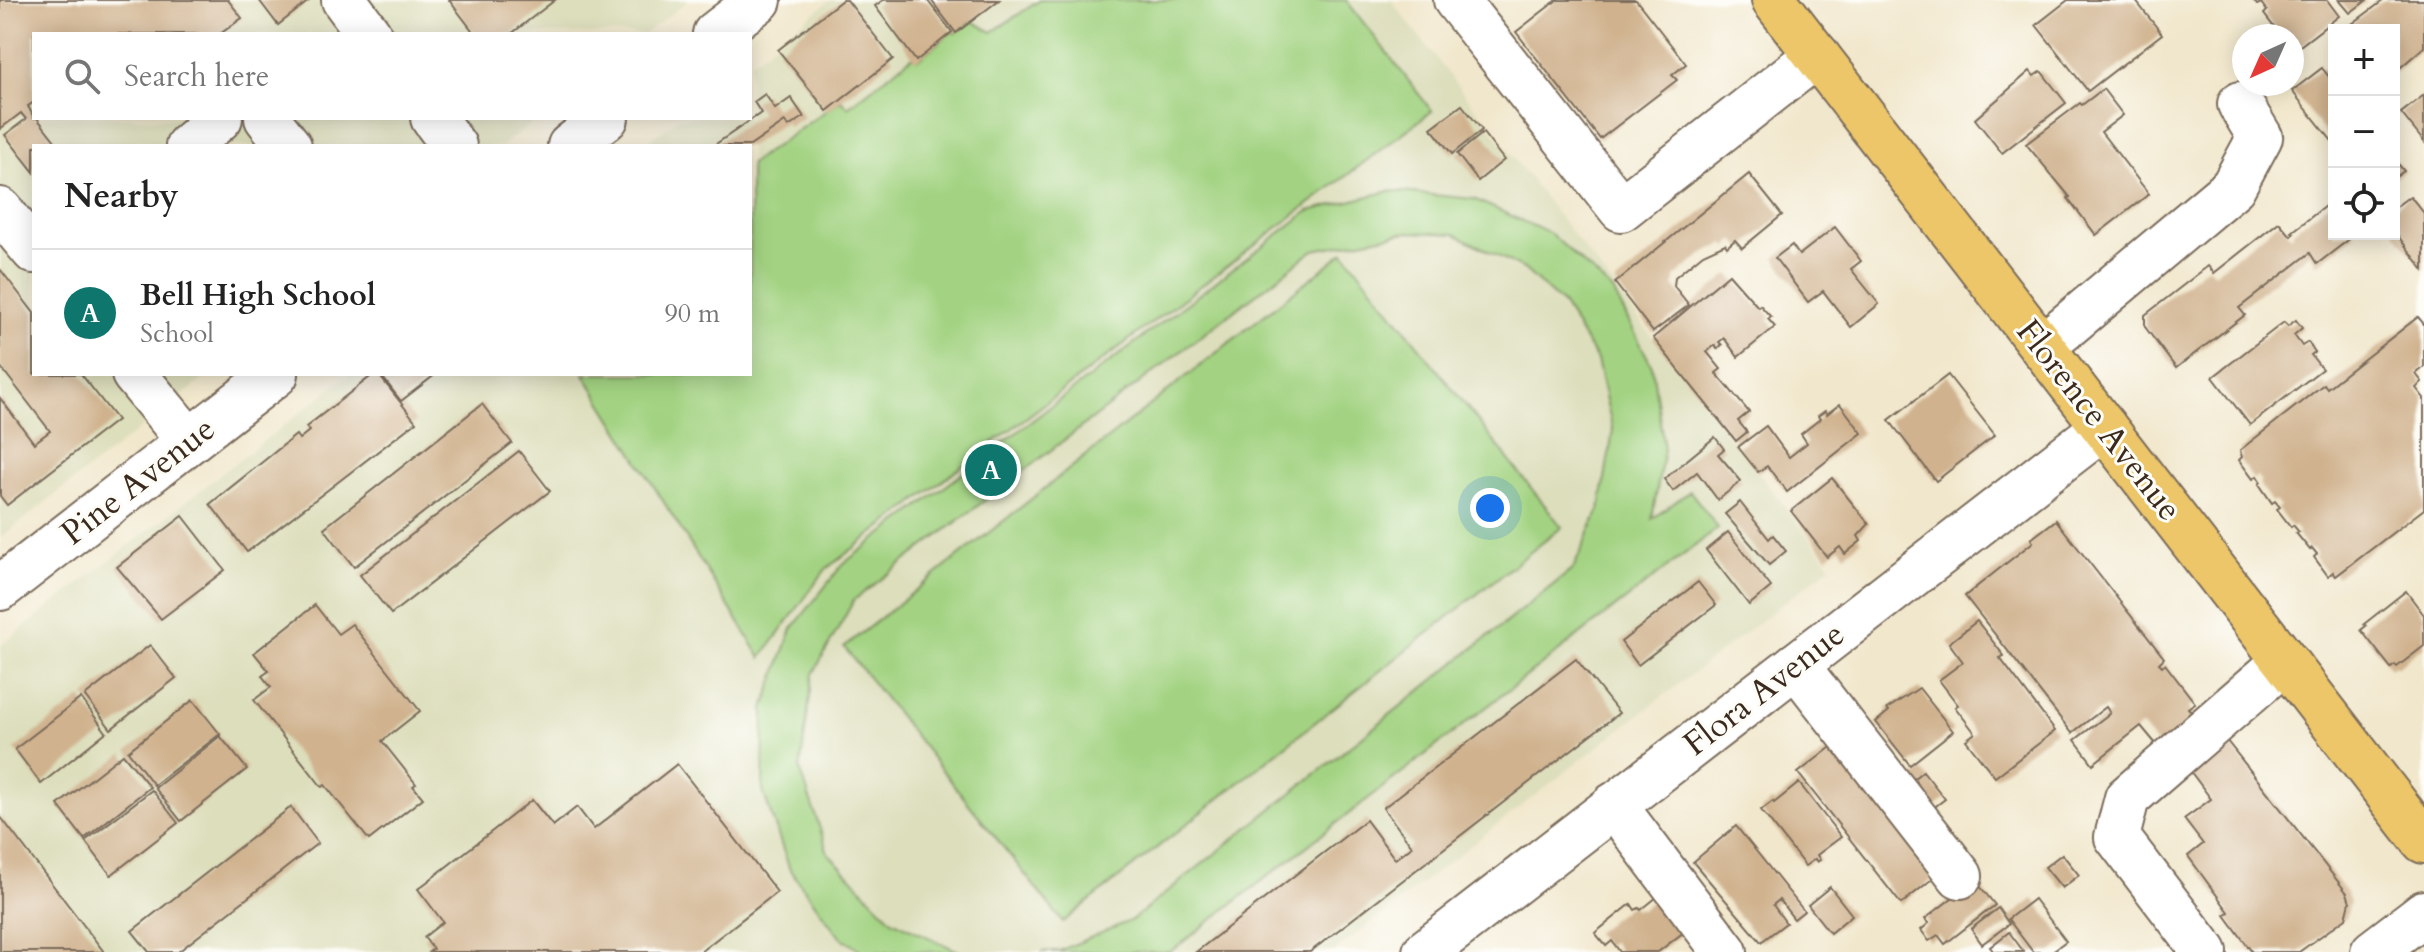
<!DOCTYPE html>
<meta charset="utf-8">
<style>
:root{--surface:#fff;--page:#f6f6f6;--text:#222;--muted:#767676;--line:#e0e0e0;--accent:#0f766e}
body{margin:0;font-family:Cardo,serif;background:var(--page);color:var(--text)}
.controls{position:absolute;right:24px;top:24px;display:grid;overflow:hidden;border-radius:0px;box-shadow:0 4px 20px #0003}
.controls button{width:72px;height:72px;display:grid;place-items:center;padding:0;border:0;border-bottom:2px solid var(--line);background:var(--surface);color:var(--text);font:40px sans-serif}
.compass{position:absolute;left:2232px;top:24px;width:72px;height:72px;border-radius:50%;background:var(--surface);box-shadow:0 4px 20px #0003;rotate:225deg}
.you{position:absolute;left:1490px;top:508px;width:28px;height:28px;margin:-20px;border:6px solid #fff;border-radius:50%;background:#1a73e8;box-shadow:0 0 0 12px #1a73e833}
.badge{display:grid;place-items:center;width:52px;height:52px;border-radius:50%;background:var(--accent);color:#fff;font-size:26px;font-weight:700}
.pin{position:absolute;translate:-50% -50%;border:4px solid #fff;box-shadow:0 2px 8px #0006}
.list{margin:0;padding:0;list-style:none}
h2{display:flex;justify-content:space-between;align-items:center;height:104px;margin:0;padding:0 32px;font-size:34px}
h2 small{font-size:26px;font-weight:400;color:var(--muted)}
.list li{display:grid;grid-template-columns:52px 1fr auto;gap:24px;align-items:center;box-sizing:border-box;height:128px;padding:0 32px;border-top:2px solid var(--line)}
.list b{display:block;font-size:30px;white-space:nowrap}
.list p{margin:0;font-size:26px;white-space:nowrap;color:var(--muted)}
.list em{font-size:26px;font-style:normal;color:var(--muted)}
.icon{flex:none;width:44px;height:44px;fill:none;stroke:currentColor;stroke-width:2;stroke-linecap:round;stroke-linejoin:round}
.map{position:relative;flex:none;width:2424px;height:952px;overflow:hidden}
.search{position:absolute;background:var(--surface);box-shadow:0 4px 20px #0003;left:32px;top:32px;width:720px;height:88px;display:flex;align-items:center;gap:20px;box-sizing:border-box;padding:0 28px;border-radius:0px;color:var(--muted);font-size:30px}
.panel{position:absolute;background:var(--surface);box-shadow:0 4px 20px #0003;left:32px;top:144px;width:720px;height:232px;border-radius:0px}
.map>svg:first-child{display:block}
.built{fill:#dddebc}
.green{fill:#a3d382;stroke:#6f7e50;stroke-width:2}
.building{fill:#d0b28e}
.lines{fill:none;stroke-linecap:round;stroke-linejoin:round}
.minor-casing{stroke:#7b6c5b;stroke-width:48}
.major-casing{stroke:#7b6c5b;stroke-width:48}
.minor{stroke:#fff;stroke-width:44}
.major{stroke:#ecc669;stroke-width:44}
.labels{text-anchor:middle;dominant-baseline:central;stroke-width:6;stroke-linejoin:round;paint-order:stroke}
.street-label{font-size:34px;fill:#3b2a1e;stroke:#fdfcf7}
</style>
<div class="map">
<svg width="2424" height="952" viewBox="0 0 2424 952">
<rect width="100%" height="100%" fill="#fdfcf7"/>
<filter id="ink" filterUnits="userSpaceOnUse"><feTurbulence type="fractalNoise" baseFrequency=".0125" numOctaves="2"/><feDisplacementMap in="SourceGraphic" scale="16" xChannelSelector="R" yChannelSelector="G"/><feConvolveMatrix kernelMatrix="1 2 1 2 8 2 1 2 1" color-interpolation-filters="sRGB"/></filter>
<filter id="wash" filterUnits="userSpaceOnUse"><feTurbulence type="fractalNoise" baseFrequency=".006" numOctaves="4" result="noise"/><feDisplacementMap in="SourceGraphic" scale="32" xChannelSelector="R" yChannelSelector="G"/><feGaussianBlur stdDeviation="1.8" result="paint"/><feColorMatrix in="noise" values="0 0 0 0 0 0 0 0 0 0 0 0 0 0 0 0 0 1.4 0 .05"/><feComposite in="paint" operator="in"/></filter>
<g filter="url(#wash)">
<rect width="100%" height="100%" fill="#f1e7cc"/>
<!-- built -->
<g class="built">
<path d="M0,0h689l-44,34h-611v84h504l-36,28h-468v228h176l-210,164z"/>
<path d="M831,0h560l440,566 -498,386h-1333v-306l350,-272h400v-228h-107l36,-28h71v-55z"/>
</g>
<!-- green -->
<g class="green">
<path d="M1040,0h306l86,111 -606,458 -65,89 -177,-284h166v-210l91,-64 7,7 65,-51 4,4 35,-28 4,1 16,-12 20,11z"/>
<path d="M1390,191l84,8 77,35 62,57 39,75 12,83 -12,70 38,-28 28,37 -548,424h-129l18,-1 73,-31 441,-351 27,-61 13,-77 -16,-71 -34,-55 -39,-36 -69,-35 -48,-2 -93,18 -460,350 -41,74 -13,95 28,84 64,67 68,32h-97l-23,-15 -50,-67 -27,-79 1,-83 28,-79 51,-65 466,-353z"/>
<path d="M1344,252l218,275 -499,395 -219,-275z"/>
</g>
<g id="blocks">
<!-- building -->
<g class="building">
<path d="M0,0h228l14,18 -22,16h-186v68l-6,4 6,12h3l18,23 -6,5h-15v26l-29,-37 21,-16 -5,-6 -21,16z"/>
<path d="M259,0h51l-32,25z"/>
<path d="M449,0h106l-44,34h-36z"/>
<path d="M842,0h5l46,59 -66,52 -49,-61z"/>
<path d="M883,0h44l25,32 -36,29 -41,-55z"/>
<path d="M931,0h68l-43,33z"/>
<path d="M1557,0h79l50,64 -14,11 5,5 -77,59 -84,-107z"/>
<path d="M2068,0h67l27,34 -74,57 -52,-66z"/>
<path d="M2253,0h74l12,16 -43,33 -4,-6v-7h-6l-2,-3 -4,2 -16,-21 3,-3 -6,-8 -4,2z"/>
<path d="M2339,0h28l-17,13z"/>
<path d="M2384,0h40v47l-30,26v-43h-50z"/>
<path d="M2322,68l12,15v57l-2,1 -40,-50z"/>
<path d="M2030,71l4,5 7,-5 25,32 -64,50 -27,-34z"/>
<path d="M2103,89l20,26 -22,17 48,62 -53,41 -28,-37 2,-1 -44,-53 54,-41 2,2z"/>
<path d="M765,94l10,15 16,-11 13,19 -16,10 -3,-5 -35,24h-37l48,-33 -7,-11z"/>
<path d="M2424,95v47l-23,-29z"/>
<path d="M1462,105l20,25 -30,24 -21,-26z"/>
<path d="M1483,133l21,27 -26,21 -21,-27z"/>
<path d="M2394,159l10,12 -10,7z"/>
<path d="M1749,174l33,41 -40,33 -7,-8 -8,7 -2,-3 -22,10 -28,23 -1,9 15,19 -36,27 -38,-49z"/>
<path d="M2410,196l14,17v57l-30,-39v-23z"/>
<path d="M2334,199v35h22l-39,30 -7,-11 -71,55 6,7 -69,53 -31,-41v-12l63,-49 6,7 65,-51 12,14 3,-3 -2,-1z"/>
<path d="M1835,227l26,34 -10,8 28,35 -28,23 -28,-36 -15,11 -33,-44 17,-13 7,10z"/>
<path d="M0,269l34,44v61h47l36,46 -110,85 -7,-9v-98l34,45 16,-12 -50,-65z"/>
<path d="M1729,274l29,33 2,-2 11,12 -3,2 7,8 -37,30 -14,-19 -5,4 3,3 -5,4 -2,-4 -8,7 14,17 -5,4 33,39 -11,9 9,11 -11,9 -83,-103z"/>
<path d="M2418,317l6,7v43l-8,7 6,8 -6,6 8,10v111l-88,67 -3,-4 -5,4 -14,-19 3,-3 -5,-6 -2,2 -14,-17 3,-1 -6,-7 -2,2 -14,-18 3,-2 -5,-6 -3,2 -13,-19 2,-2 -4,-6 -4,3 -14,-19 3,-3 -2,-7 84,-66 3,4z"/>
<path d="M2296,320l6,8 -8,7 8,11 6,-4 7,10 -4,3 11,14 -72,56 -37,-48 71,-55 4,4z"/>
<path d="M374,374h4l38,48 -169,130 -37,-48 86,-69 3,4 10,-8 -3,-4z"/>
<path d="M380,374h56l-35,27z"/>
<path d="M1948,375l47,60 -59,46 -47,-61z"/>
<path d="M482,404l30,39 -158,124 -30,-39z"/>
<path d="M1840,404l22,29 -75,59 -20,-26 -9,6 -20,-25 28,-21 23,31 18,-14 -6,-9 19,-15 -2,-3 7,-5 2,3z"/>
<path d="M1715,437l9,12 -6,5 23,27 -23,19 -21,-28 -24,19 -9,-12z"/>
<path d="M519,451l31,40 -159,123 -31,-39z"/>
<path d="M1832,478l37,46 -11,12 3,5 -16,13 -5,-7 -13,10 -36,-46z"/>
<path d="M1740,502l29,37 4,-4 13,16 -17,14 -44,-51z"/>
<path d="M183,516l42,54 -64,49 -44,-52z"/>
<path d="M2056,520l108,138 -5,5 3,3 3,-2 30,39 -7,5 11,13 -38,29 -20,-24 -48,38 -18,-24 35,-27 -4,-6 -34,26 -107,-137 68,-54 -2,-3z"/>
<path d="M1728,532l43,55 -22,18 -43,-55z"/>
<path d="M1698,582l18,23 -78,60 -17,-23z"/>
<path d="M2406,591l18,24v31l-27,21 -2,-2 -4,3 -30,-38 5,-4 -2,-2z"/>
<path d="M315,605l23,29 14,-10 68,87 -38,30 34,43 -3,2 10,12 -54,42 -44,-55 -3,2 -68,-87 17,-13 -9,-11 7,-5 -15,-18z"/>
<path d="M1977,621l27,35 -4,2 55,73 -60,46 -29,-37 9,-7 -20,-26 3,-2 -19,-25 24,-18 -14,-19z"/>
<path d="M150,645l26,33 -65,51 -26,-33z"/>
<path d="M1576,659l43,54 -309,239h-114l170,-132 29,39 17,-13 -29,-38z"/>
<path d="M1919,688l34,43 -43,34 -34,-43 13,-11 -2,-2z"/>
<path d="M81,698l25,34 -65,52 -26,-35z"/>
<path d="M193,700l27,34 -66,51 -26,-34z"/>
<path d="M220,736l27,33 -66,52 -26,-33z"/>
<path d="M2223,736l124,157 3,9 -4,16 -47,34h-47l-27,-37 4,-3 -41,-56 15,-12 -19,-25 27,-20 -26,-35z"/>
<path d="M1835,744l111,124 -45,36 -103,-131z"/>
<path d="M123,754l27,33 -66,52 -26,-34z"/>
<path d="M677,764l100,128 -77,60h-271l4,-3 -9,-12 19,-15 -25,-33 114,-89 21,26 24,-19 17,22z"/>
<path d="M1923,771l22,28 -17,13 -21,-28z"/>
<path d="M1799,783l42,54 -24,18 3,5 -3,2 -2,-3 -10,7 -44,-56 12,-9 1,2z"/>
<path d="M152,790l26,33 -67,52 -26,-34z"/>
<path d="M291,807l27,36 -140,109h-29l-17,-21z"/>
<path d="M0,816l104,136h-104z"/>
<path d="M1736,826l68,85 -10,8 -15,-19 -6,5 13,18 -25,19 -68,-80z"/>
<path d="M2062,854l17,21 -17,13 -17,-21z"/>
<path d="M1975,880l20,25 -50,39 -7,-9 -9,6 -8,-11 8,-7 -4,-4z"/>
<path d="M1830,887l22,28 -22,18 -22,-28z"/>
<path d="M1662,893l27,35 -31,24h-38l-8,-11 -6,5 -11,-13 36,-29 4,6 4,-2 2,2z"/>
<path d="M2034,899l32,42 -15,11h-18l-25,-33z"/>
<path d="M1998,908l11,16 -27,20 -11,-15z"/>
<path d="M2009,932l15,20h-30l-4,-5z"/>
</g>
</g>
</g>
<g filter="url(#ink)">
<use href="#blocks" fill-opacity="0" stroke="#7b6c5b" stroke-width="2"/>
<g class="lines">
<!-- minor casing -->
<g class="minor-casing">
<g id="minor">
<path d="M344,0l25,34"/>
<path d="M1456,0l165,209 196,-154"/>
<path d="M715,34l44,-34"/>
<path d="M267,118l22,28"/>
<path d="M433,118l21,28"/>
<path d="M188,146l32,-28"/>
<path d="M570,146l36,-28"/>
<path d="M0,210l34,41"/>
<path d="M2042,347l191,-160 27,-50 -20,-33"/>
<path d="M134,374l55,67"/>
<path d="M0,588l276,-214"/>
<path d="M1796,665l164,211"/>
<path d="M1614,805l111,147"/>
<path d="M1425,952l679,-525"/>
<path d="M2205,952l-88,-115 10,-39 158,-137"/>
<path d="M2373,952l51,-39"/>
</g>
</g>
<!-- major casing -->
<g class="major-casing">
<path id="major" d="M1774,0l650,841"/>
</g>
<!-- minor -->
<use href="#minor" class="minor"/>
<!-- major -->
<use href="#major" class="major"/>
</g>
</g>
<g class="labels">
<!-- street labels -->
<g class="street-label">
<text transform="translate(2099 420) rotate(52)">Florence Avenue</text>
<text transform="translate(138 481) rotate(-38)">Pine Avenue</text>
<text transform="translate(1764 689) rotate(-38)">Flora Avenue</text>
</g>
</g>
</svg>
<div class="controls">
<button>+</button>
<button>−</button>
<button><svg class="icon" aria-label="locate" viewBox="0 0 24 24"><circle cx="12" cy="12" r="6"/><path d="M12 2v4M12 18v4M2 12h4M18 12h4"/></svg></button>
</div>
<svg class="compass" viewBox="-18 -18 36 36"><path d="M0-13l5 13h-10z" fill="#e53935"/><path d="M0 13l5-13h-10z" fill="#767676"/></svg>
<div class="you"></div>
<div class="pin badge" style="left:991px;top:470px">A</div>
<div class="search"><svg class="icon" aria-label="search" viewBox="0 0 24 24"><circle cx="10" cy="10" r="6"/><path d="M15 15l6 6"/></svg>Search here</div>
<section class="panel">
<h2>Nearby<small></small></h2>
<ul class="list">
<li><span class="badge">A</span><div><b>Bell High School</b><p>School</p></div><em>90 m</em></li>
</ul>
</section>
</div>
